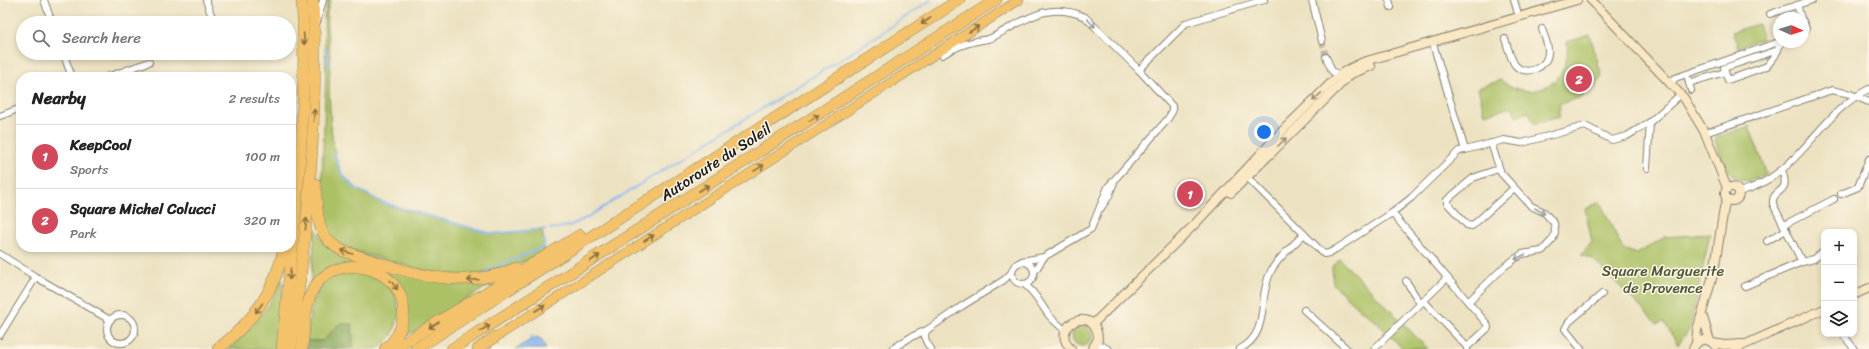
<!DOCTYPE html>
<meta charset="utf-8">
<style>
:root{--surface:#fff;--page:#f6f6f6;--text:#222;--muted:#767676;--line:#e0e0e0;--accent:#d1495b}
body{margin:0;font-family:Sriracha,sans-serif;background:var(--page);color:var(--text)}
.controls{position:absolute;right:12px;bottom:12px;display:grid;overflow:hidden;border-radius:8px;box-shadow:0 2px 6px #0003}
.controls button{width:36px;height:36px;display:grid;place-items:center;padding:0;border:0;border-bottom:1px solid var(--line);background:var(--surface);color:var(--text);font:20px sans-serif}
.compass{position:absolute;left:1773px;top:12px;width:36px;height:36px;border-radius:50%;background:var(--surface);box-shadow:0 2px 6px #0003;rotate:93deg}
.you{position:absolute;left:1264px;top:132px;width:14px;height:14px;margin:-10px;border:3px solid #fff;border-radius:50%;background:#1a73e8;box-shadow:0 0 0 6px #1a73e833}
.badge{display:grid;place-items:center;width:26px;height:26px;border-radius:50%;background:var(--accent);color:#fff;font-size:13px;font-weight:700}
.pin{position:absolute;translate:-50% -50%;border:2px solid #fff;box-shadow:0 1px 4px #0006}
.list{margin:0;padding:0;list-style:none}
h2{display:flex;justify-content:space-between;align-items:center;height:52px;margin:0;padding:0 16px;font-size:17px}
h2 small{font-size:13px;font-weight:400;color:var(--muted)}
.list li{display:grid;grid-template-columns:26px 1fr auto;gap:12px;align-items:center;box-sizing:border-box;height:64px;padding:0 16px;border-top:1px solid var(--line)}
.list b{display:block;font-size:15px;white-space:nowrap}
.list p{margin:0;font-size:13px;white-space:nowrap;color:var(--muted)}
.list em{font-size:13px;font-style:normal;color:var(--muted)}
.icon{flex:none;width:22px;height:22px;fill:none;stroke:currentColor;stroke-width:2;stroke-linecap:round;stroke-linejoin:round}
.map{position:relative;flex:none;width:1869px;height:349px;overflow:hidden}
.search{position:absolute;background:var(--surface);box-shadow:0 2px 6px #0003;left:16px;top:16px;width:280px;height:44px;display:flex;align-items:center;gap:10px;box-sizing:border-box;padding:0 14px;border-radius:22px;color:var(--muted);font-size:15px}
.panel{position:absolute;background:var(--surface);box-shadow:0 2px 6px #0003;left:16px;top:72px;width:280px;height:180px;border-radius:16px}
.map>svg:first-child{display:block}
.green{fill:#acc166;stroke:#646e41}
.forest{fill:#89a75b;stroke:#52623c}
.water{fill:#85b6f1;stroke:#506986}
.lines{fill:none;stroke-linecap:round;stroke-linejoin:round}
.stream{stroke:#85b6f1;stroke-width:2}
.street-tunnel{stroke:#c2baa0;stroke-width:6;stroke-dasharray:6 3;stroke-linecap:butt}
.street-casing{stroke:#847f6e;stroke-width:8}
.secondary-casing{stroke:#847f6e;stroke-width:10}
.primary-casing{stroke:#847f6e;stroke-width:10}
.highway-casing{stroke:#847f6e;stroke-width:12}
.street{stroke:#fff;stroke-width:6}
.secondary{stroke:#fae7c3;stroke-width:8}
.primary{stroke:#f3c26a;stroke-width:9}
.highway{stroke:#f3c26a;stroke-width:11}
.oneway{stroke:#886f43}
.oneway2{stroke:#999}
.oneway3{stroke:#968c78}
.labels{text-anchor:middle;dominant-baseline:central;stroke-width:3;stroke-linejoin:round;paint-order:stroke}
.street-label{font-size:15px;fill:#1c1c1c;stroke:#fcf5e5}
.park-label{font-size:15px;fill:#4e5636;stroke:#fcf5e5}
</style>
<div class="map">
<svg width="1869" height="349" viewBox="0 0 1869 349">
<rect width="100%" height="100%" fill="#fcf5e5"/>
<filter id="ink" filterUnits="userSpaceOnUse"><feTurbulence type="fractalNoise" baseFrequency=".025" numOctaves="2"/><feDisplacementMap in="SourceGraphic" scale="8" xChannelSelector="R" yChannelSelector="G"/><feConvolveMatrix kernelMatrix="1 2 1 2 8 2 1 2 1" color-interpolation-filters="sRGB"/></filter>
<filter id="wash" filterUnits="userSpaceOnUse"><feTurbulence type="fractalNoise" baseFrequency=".012" numOctaves="4" result="noise"/><feDisplacementMap in="SourceGraphic" scale="16" xChannelSelector="R" yChannelSelector="G"/><feGaussianBlur stdDeviation="0.9" result="paint"/><feColorMatrix in="noise" values="0 0 0 0 0 0 0 0 0 0 0 0 0 0 0 0 0 1.4 0 .05"/><feComposite in="paint" operator="in"/></filter>
<g filter="url(#wash)">
<rect width="100%" height="100%" fill="#ece2c1"/>
<!-- green -->
<g class="green">
<path d="M328,0h3c-10,20 1,47 -1,69 -2,22 0,86 12,104 22,32 71,38 106,48 14,4 29,10 43,12 13,2 38,-3 51,-4l3,23 -28,13 -40,10h-39l-83,-24 -18,-7 -11,-11 -5,-29 5,-132 -2,-55z"/>
<path d="M1758,24l5,15 -25,8 -6,-15z"/>
<path d="M1590,35l12,42 -6,8 -15,5 2,7 -24,7 1,6 -2,1 2,6 -26,7 -5,-12 -12,4 -5,-9 -27,7 -7,-26 23,-8c33,26 71,1 66,-38z"/>
<path d="M1749,126l18,48c-35,19 -42,-6 -52,-34l2,-3z"/>
<path d="M1600,202l23,47 14,5 28,-17 45,-3 -20,94 -12,17 -14,-23 -7,2 -64,-65 -12,-4 11,-13 -7,-33z"/>
<path d="M315,229h1l7,12 105,37h73l-94,58 -3,-3 3,-27 -40,-41 -56,19z"/>
<path d="M1340,259l88,90h-25l-32,-32 -12,-8 -26,-25 -1,-17z"/>
<path d="M350,271l23,3 20,15 7,24 -8,23 -14,13h-25l-1,-25 -13,1 -16,16h-16c3,-33 5,-63 43,-70z"/>
<path d="M282,278v15l-6,56h-48c26,-23 41,-39 54,-71z"/>
<circle cx="1082" cy="336" r="10"/>
</g>
<!-- forest -->
<path class="forest" d="M339,324h13l1,25h-47l1,-8h16z"/>
<!-- water -->
<path class="water" d="M536,337l5,2 5,10h-31z"/>
<g class="lines">
<!-- stream -->
<g class="stream">
<path d="M326,49l3,16"/>
<path d="M334,154l8,20 12,13 27,15 111,32 54,-5"/>
<path d="M550,229l19,-3 17,-8 265,-165 80,-53"/>
<path d="M487,271l57,-24v-9"/>
<path d="M531,336l2,2"/>
</g>
</g>
</g>
<g filter="url(#ink)">
<g class="lines">
<!-- street-tunnel -->
<path class="street-tunnel" d="M1322,41l4,16"/>
<!-- street casing -->
<g class="street-casing">
<g id="street">
<path d="M44,0l8,23"/>
<path d="M206,0l8,23"/>
<path d="M1312,0l10,41"/>
<path d="M1389,0l2,7"/>
<path d="M1514,0l5,17"/>
<path d="M1797,5l4,13"/>
<path d="M1770,14l42,-14"/>
<path d="M1803,21l3,8"/>
<path d="M317,22l6,-22"/>
<path d="M1505,39c3,8 5,19 10,26 11,12 32,3 33,-12 1,-8 -4,-17 -6,-24"/>
<path d="M1434,47l31,103"/>
<path d="M63,53l9,24"/>
<path d="M942,55c10,-6 20,-11 31,-13 6,-2 13,-2 18,-4 33,-17 56,-38 94,-21l54,53 33,36v6l-5,8 -59,67 -17,42 -47,28 -9,14"/>
<path d="M1326,57l6,14 8,6"/>
<path d="M1139,70l47,-47 78,-23"/>
<path d="M1725,72l-1,-4 54,-18"/>
<path d="M107,77l42,-15"/>
<path d="M1688,79l3,11"/>
<path d="M1689,83l36,-11 3,8 39,-14 8,-10 6,-14"/>
<path d="M1670,85l5,-7 104,-36"/>
<path d="M0,116l21,-8"/>
<path d="M1650,122l30,-27"/>
<path d="M1705,133l127,-43 18,4 19,8"/>
<path d="M1498,169l-25,9 -26,22v3l20,22 5,1 42,-38"/>
<path d="M1782,171c10,24 -11,17 -9,33l29,58"/>
<path d="M1247,177l77,77 5,-1 7,-4 56,-36 19,-15 48,-47 6,-1 39,-10 18,3 63,-17 27,14 15,-4 23,-14 -3,46"/>
<path d="M1739,192c62,-16 78,-78 130,-103"/>
<path d="M1841,194l17,-7 11,-28"/>
<path d="M1101,208l8,-12 5,-14"/>
<path d="M1392,213l95,111 1,4 -21,19"/>
<path d="M1784,225l50,-26"/>
<path d="M1767,241l19,-11"/>
<path d="M0,254l36,23 74,43"/>
<path d="M1022,261l22,-4"/>
<circle cx="1023" cy="273" r="11"/>
<path d="M1406,281l14,22"/>
<path d="M1024,284c12,9 15,18 24,30 5,7 12,11 18,18"/>
<path d="M1745,286l57,-24 12,-3 10,-8"/>
<path d="M1423,300l44,47v2"/>
<path d="M1469,301l36,-35 17,-12 20,-3 11,-12 2,-7 -1,-9 -10,-11 -13,-6 -30,-33 -10,-30"/>
<path d="M1304,310l43,39"/>
<circle cx="121" cy="329" r="14"/>
<path d="M927,330c-5,7 0,13 4,19"/>
<path d="M1843,334l11,15"/>
<path d="M0,335l36,-58"/>
<path d="M1096,343l12,6"/>
<path d="M892,349l19,-12 16,-7 35,-24 42,-26 8,-8"/>
<path d="M1240,349c31,-16 17,-51 31,-78 7,-14 22,-25 33,-37"/>
<path d="M1374,349l73,-71"/>
<path d="M1581,349l-16,-20 4,-7 33,-28"/>
</g>
</g>
<!-- secondary casing -->
<g class="secondary-casing">
<g id="secondary">
<path d="M1591,0l93,98 21,35 22,55"/>
<circle cx="1732" cy="194" r="7"/>
<path d="M1231,193l120,-119 20,-8"/>
<path d="M1854,295l15,-7"/>
<path d="M1703,317l7,24"/>
<path d="M1093,324l100,-98 88,-94 57,-56 7,-5 18,-9 214,-62"/>
<path d="M1713,343l11,2 18,-1"/>
<path d="M1696,344l1,-14 17,-58 10,-64 3,-9"/>
<path d="M1071,349c-24,-23 26,-47 27,-10l-6,10"/>
<path d="M1693,349c4,-11 16,-12 22,-3"/>
<path d="M1735,349l89,-40"/>
</g>
</g>
<!-- primary casing -->
<g class="primary-casing">
<path id="primary" d="M490,341l529,-341"/>
</g>
<!-- highway casing -->
<g class="highway-casing">
<g id="highway">
<path d="M315,184c3,29 -1,53 28,67 56,18 116,43 173,17"/>
<path d="M218,349c35,-28 57,-57 66,-102"/>
<path d="M282,349c11,-116 27,-232 20,-349"/>
<path d="M291,349c3,-29 8,-58 11,-88 10,-87 16,-173 11,-261"/>
<path d="M302,349c2,-20 2,-45 13,-63 26,-38 95,-16 88,32 -2,14 -8,23 -18,31"/>
<path d="M394,349l186,-114"/>
<path d="M416,349l543,-349"/>
<path d="M452,349l544,-349"/>
<path d="M478,349l17,-12"/>
</g>
</g>
<!-- street -->
<use href="#street" class="street"/>
<!-- secondary -->
<use href="#secondary" class="secondary"/>
<!-- primary -->
<use href="#primary" class="primary"/>
<!-- highway -->
<use href="#highway" class="highway"/>
</g>
<!-- one-way arrows -->
<defs><path id="oneway-shaft" d="M-6 0H5M1.5-3L5.5 0L1.5 3" fill="none" stroke-width="1.6" stroke-linecap="round" stroke-linejoin="round"/></defs>
<g class="oneway">
<use href="#oneway-shaft" transform="translate(926 21) rotate(147)"/>
<use href="#oneway-shaft" transform="translate(974 29) rotate(-33)"/>
<use href="#oneway-shaft" transform="translate(304 39) rotate(87)"/>
<use href="#oneway-shaft" transform="translate(314 115) rotate(-86)"/>
<use href="#oneway-shaft" transform="translate(814 118) rotate(-33)"/>
<use href="#oneway-shaft" transform="translate(759 168) rotate(-32)"/>
<use href="#oneway-shaft" transform="translate(704 188) rotate(-33)"/>
<use href="#oneway-shaft" transform="translate(306 224) rotate(-84)"/>
<use href="#oneway-shaft" transform="translate(649 238) rotate(-33)"/>
<use href="#oneway-shaft" transform="translate(347 252) rotate(-161)"/>
<use href="#oneway-shaft" transform="translate(595 258) rotate(-33)"/>
<use href="#oneway-shaft" transform="translate(290 274) rotate(96)"/>
<use href="#oneway-shaft" transform="translate(473 280) rotate(177)"/>
<use href="#oneway-shaft" transform="translate(394 285) rotate(51)"/>
<use href="#oneway-shaft" transform="translate(259 308) rotate(126)"/>
<use href="#oneway-shaft" transform="translate(540 308) rotate(-33)"/>
<use href="#oneway-shaft" transform="translate(434 325) rotate(148)"/>
<use href="#oneway-shaft" transform="translate(485 328) rotate(-33)"/>
</g>
<g class="oneway2">
<use href="#oneway-shaft" transform="translate(1091 23) rotate(45)"/>
<use href="#oneway-shaft" transform="translate(1540 211) rotate(30)"/>
<use href="#oneway-shaft" transform="translate(1520 257) rotate(153)"/>
</g>
<g class="oneway3">
<use href="#oneway-shaft" transform="translate(1317 97) rotate(136)"/>
<use href="#oneway-shaft" transform="translate(1282 142) rotate(-45)"/>
</g>
</g>
<g class="labels">
<!-- street labels -->
<g class="street-label">
<text transform="translate(716 162) rotate(-33)">Autoroute du Soleil</text>
</g>
<!-- park labels -->
<g class="park-label">
<text x="1663" y="271">Square Marguerite<tspan x="1663" dy="17">de Provence</tspan></text>
</g>
</g>
</svg>
<div class="controls">
<button>+</button>
<button>−</button>
<button><svg class="icon" aria-label="layers" viewBox="0 0 24 24"><path d="M12 4l9 5-9 5-9-5zM3 14l9 5 9-5"/></svg></button>
</div>
<svg class="compass" viewBox="-18 -18 36 36"><path d="M0-13l5 13h-10z" fill="#e53935"/><path d="M0 13l5-13h-10z" fill="#767676"/></svg>
<div class="you"></div>
<div class="pin badge" style="left:1190px;top:194px">1</div>
<div class="pin badge" style="left:1579px;top:79px">2</div>
<div class="search"><svg class="icon" aria-label="search" viewBox="0 0 24 24"><circle cx="10" cy="10" r="6"/><path d="M15 15l6 6"/></svg>Search here</div>
<section class="panel">
<h2>Nearby<small>2 results</small></h2>
<ul class="list">
<li><span class="badge">1</span><div><b>KeepCool</b><p>Sports</p></div><em>100 m</em></li>
<li><span class="badge">2</span><div><b>Square Michel Colucci</b><p>Park</p></div><em>320 m</em></li>
</ul>
</section>
</div>
